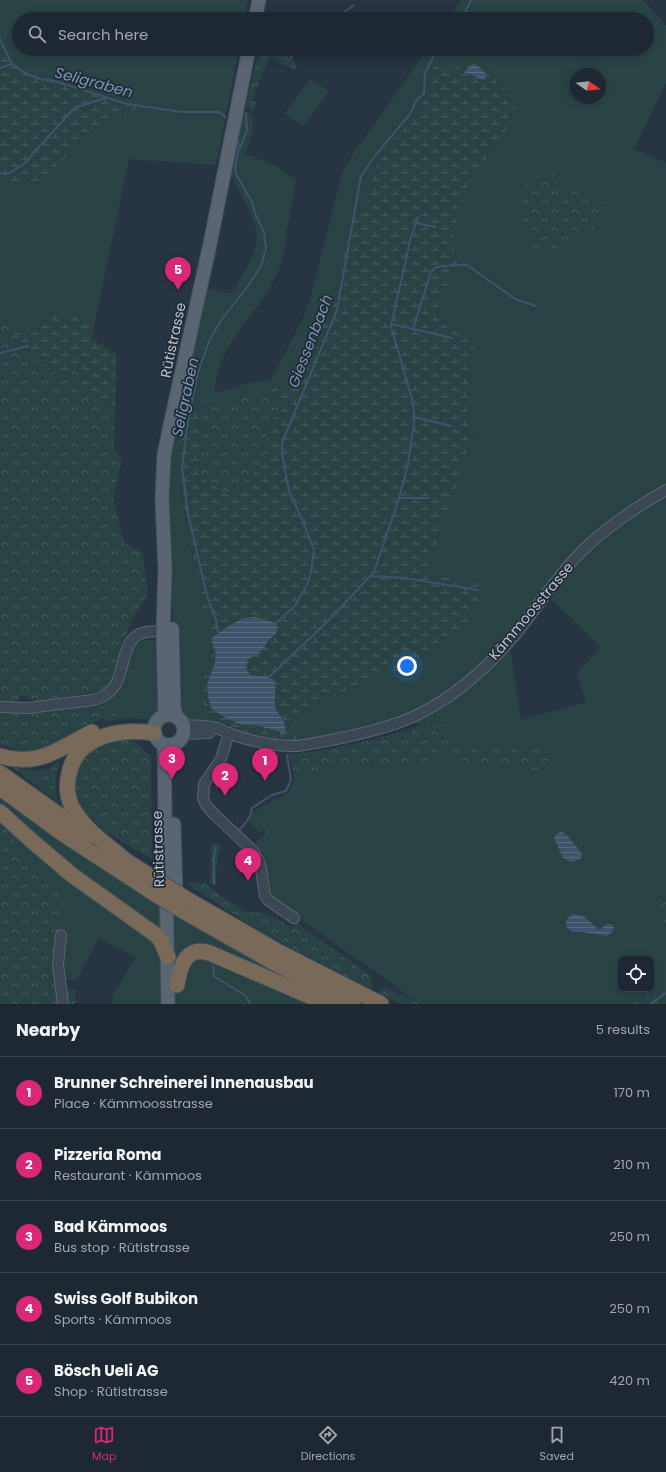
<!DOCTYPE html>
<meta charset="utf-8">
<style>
:root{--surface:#1d2832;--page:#25303a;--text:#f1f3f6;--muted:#a0a6ac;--line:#3b444d;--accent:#db2777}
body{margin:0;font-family:Poppins,sans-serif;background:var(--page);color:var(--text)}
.controls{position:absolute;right:12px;bottom:12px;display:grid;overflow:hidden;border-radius:8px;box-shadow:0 2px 10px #0003}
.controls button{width:36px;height:36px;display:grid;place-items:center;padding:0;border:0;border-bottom:1px solid var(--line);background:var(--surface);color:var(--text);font:20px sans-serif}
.compass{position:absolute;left:570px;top:68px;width:36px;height:36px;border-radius:50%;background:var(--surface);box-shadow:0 2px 10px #0003;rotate:105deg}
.you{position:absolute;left:407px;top:666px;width:14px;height:14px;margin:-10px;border:3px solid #fff;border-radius:50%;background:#1a73e8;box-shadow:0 0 0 6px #1a73e833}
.badge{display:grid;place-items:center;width:26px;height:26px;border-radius:50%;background:var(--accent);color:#fff;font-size:13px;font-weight:700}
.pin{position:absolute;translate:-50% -33px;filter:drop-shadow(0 1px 2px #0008)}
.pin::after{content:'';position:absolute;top:21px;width:14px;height:12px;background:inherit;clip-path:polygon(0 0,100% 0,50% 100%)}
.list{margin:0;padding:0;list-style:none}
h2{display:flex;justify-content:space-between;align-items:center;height:52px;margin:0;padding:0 16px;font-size:17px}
h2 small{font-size:13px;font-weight:400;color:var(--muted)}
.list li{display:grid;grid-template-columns:26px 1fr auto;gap:12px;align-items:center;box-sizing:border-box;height:72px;padding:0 16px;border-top:1px solid var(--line)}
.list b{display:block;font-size:15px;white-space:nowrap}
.list p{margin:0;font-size:13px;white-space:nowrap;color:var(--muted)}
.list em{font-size:13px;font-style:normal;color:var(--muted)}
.icon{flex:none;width:22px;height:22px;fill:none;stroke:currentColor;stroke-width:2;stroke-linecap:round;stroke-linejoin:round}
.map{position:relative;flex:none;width:666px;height:1004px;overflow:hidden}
.search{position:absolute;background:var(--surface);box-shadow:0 2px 10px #0003;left:12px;right:12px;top:12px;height:44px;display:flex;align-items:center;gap:10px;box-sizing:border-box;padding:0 14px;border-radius:22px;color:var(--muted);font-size:15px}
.sheet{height:412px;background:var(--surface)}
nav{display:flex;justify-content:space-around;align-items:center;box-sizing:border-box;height:56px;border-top:1px solid var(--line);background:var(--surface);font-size:11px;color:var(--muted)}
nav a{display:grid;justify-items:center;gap:2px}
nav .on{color:var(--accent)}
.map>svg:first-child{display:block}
.green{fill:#294344;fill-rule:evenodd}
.forest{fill:url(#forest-crowns)}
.wetland{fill:url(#wetland-marsh);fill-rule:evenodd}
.water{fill:url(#water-rules)}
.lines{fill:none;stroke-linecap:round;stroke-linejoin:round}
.stream{stroke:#3d546b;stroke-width:2}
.minor-casing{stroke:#596570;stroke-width:12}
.major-casing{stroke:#45505c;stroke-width:15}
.highway-casing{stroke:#46525d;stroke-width:17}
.minor{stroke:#3b4752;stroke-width:10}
.major{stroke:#596672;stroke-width:13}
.highway{stroke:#786958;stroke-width:15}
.highway-bridge-casing{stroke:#46525d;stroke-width:17;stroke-linecap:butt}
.highway-bridge{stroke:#786958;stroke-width:15}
.labels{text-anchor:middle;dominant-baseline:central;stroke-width:3.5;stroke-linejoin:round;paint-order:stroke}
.street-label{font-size:14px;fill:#b8c2cc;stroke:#202c38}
.water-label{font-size:15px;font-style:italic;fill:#7995af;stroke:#202c38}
</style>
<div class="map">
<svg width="666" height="1004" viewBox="0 0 666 1004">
<defs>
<pattern id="forest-crowns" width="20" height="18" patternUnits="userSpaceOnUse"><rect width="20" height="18" fill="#294344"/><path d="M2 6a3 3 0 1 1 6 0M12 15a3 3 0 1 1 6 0" fill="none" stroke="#465c5e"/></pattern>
<pattern id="wetland-marsh" width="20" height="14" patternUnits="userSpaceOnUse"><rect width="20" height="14" fill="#294344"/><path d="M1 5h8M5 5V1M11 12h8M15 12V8" fill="none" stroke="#465c5e"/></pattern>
<pattern id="water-rules" width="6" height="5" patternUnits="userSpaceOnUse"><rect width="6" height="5" fill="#3d546b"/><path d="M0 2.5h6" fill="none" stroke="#576b7f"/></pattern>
</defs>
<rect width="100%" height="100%" fill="#273543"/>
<!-- green -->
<g class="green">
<path d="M0,0h248l-3,19h-226v30h220l-23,116 -87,-6 -34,162 -36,-9 -13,13 -13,7 -20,-1 -13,-19v-133l7,4 36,-2 46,-47 51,-28 -19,-4 -67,-20 -14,-3 -24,-10 -7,-9 -9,-21z"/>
<path d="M461,0h182l23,26v57l-32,66 32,14v323l-59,38 -125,141 -43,35 -35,17 -53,15 -54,9 -3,-15 8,-14 90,-44 8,9 85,-91 -58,-12 47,-143 -7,-11 8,-78 -27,-15 -9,-7 -1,-12 21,-48 -7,-13 12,-54 40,-61 15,-32 -18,-13 -14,-19 -33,1 -19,-4 -7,12v19l-52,69 -11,49 -13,-2 -20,105 -11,9 -34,59 -93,25 -13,83 9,51 9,40 -1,9 2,12 5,8 4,12 -1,11 3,20 -7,23v26l9,18 -29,-3 -2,-2 -5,-10 -3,-78 -6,-86v-88l46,-205h3l-9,38 21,4 4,-1 2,-4c7,-13 17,-27 21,-41 6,-21 -17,-56 -27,-74l13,-59 4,-2 6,2 1,17 -8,23 34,13 1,3 16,9c-3,17 -6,34 -9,51 -2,13 -3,27 -8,39 -17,44 -64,74 -64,124l38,-11 18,-2 33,-63 6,-17 32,-126 12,-22 30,-41 43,-62h220v-30h-199zM576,74h24v24h-24zM562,189l30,7 -1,37 -29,11 -8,8z"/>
<path d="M310,79l19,12 -26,35 -18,-13z"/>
<path d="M666,490v411l-17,-5 12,20 1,1 4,8v56l-34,23h-214l-29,-23 -121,-84 -4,-24 4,-10 -13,-20 11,-11 -3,-4 -4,4 -11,-10 4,-10 36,-19 7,-13 48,-18 30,6 74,-9 89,12 3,-25 -18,3 -63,-7 -17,-21 -23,4 -3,-8 59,-41 108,-126zM550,598l51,49 -24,26 9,29 -65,18 -11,-71zM621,959h30v30h-30z"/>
<path d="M144,640h11l4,3 1,71c-13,9 -15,4 -28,4 -9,0 -18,2 -27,4l-1,-4 41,-8 -1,-3 -33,2 -15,-4c38,-11 23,-59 48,-65z"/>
<path d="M0,798l156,106 146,82 14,18h-205l3,-10 22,-37 -37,-19 -22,41 -18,1 2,-45 3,-34 -3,-10 -61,-66z"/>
</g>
<!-- forest -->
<g class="forest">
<path d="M259,49h15l17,7 7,15 -29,-13 -17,42 4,3 -3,8 -6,-4 -1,-2z"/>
<path d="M549,167l13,22 30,7 17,9 -12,15v5l-6,8 -29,11 -13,12 -14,-5 -13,-27 1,-37z"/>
<path d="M0,312l26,37 12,14 30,12 4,-10h7l3,5v10l5,19 28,12 -1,38 8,11 -9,38 11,45 18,9 6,42 -16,24 -21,64 -5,8 -68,13 -14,-7h-4l-6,9 -14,-2z"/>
<path d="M273,388l7,21 -14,25v16l-9,21 -29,24 -22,-14 -7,-10 4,-63z"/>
<path d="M96,705l15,4 33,-2 1,4 -41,7 -22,9 -41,23 -19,2 -22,-8v-33h35z"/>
<path d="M441,721l17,21 63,7 18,-3 4,2 10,8 -17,15 -89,-12 -74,9 -30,-6 -48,18 -6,-26c31,-2 62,-9 93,-17 20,-5 38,-12 59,-16z"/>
<path d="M131,739l20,17 1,103 -46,-27 -24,-23 -8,-21 2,-18 11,-16 13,-10z"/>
<path d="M59,761c-4,15 -5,26 -1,41l-46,-35 23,4 13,-2z"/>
<path d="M0,825l61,66 3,10 -3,34v54l14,1 1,14h-76z"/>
<path d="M213,843h2l6,4c-5,12 -5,25 -5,38h-4l-2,-2 1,-38z"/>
<path d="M185,883h19l14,11 27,17 22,3 23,12 7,-3 75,54 -1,13 -103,-54z"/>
<path d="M649,896l17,5v24z"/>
<path d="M666,981v23h-34z"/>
<path d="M383,987l38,17h-19l-24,-10z"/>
</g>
<!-- wetland -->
<g class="wetland">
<path d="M0,39l12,25 13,9 80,25 22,6 14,2 -52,28 -46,47 -36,2 -7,-4z"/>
<path d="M474,59l13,9 14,19 18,13 -15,32 -40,61 -12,53 7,14 -21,48 1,12 9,7 27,14 -8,79 7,11 -47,143 58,11 -21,47 -65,45 -7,-9 -90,44 -8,14 3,15c-6,0 -13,1 -19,0 -22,-2 -43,-14 -65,-18l-9,-18v-26l7,-23 -3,-20 1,-11 -4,-12 -5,-8 -2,-12 1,-9 -9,-40 -12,-78 7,-53 18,-5 -4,63 7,10 22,14 29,-24 9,-21v-16l14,-25 -7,-21 14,-3 34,-59 11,-9 20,-106 13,3 11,-49 52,-69v-19l7,-12 19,4zM476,65l9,9v4l-9,-1 -12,-6 2,-3zM255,617l21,6 -1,12 -6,5 -11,15 -10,4 -2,9 3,5 7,2 20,16 -1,16 8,12 -2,14c-11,-6 -24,-7 -37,-8l-37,-41 7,-18 4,-34 6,-2 9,-6z"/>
<path d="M59,312l36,9 -4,18 25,14 -1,58 -28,-12 -5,-19v-10l-3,-5h-7l-4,10 -5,2 -25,-14 -25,-32c19,1 29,3 37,-17z"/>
</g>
<!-- water -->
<g class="water">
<path d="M474,64c5,2 10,7 12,12l-2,4 -20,-8 5,-6z"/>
<path d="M255,617l21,6 2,6 -3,6 -6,5 -11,15 -10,4c-2,6 -2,12 3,16 32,3 23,6 24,32 4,8 14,17 9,26l-28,-8h-12l-7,-2 -12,-6 -13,-8 -4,-11 -1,-14 7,-18 2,-13 -3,-7 -1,-8c3,-4 25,-17 30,-19 4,-1 9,-1 13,-2z"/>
<path d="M562,832l5,3 15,19 -1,5 -10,3 -8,-4 -9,-20 4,-5z"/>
<path d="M573,914l11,2 15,14 2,-1 5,-5h5l3,3 -2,5 -5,4 -24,-4h-11c-9,-6 -8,-13 1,-18z"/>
</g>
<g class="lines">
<!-- stream -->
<g class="stream">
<path d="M334,19l20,-14"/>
<path d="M464,19v-5l7,-14"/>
<path d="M0,39l12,25 13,9 15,6 14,2 73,23 55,8h38l5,5"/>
<path d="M290,59l8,-10"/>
<path d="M0,68l12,-4"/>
<path d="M240,148l7,-18 -1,-17"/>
<path d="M0,173l8,1 16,-10 50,-56 31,-10"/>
<path d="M416,223l20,4"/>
<path d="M391,324l22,5 18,-57 4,-4 7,-2 25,-1 48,34 21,7"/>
<path d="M413,329l40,9"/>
<path d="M0,353l28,-7"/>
<path d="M414,417l37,9"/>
<path d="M399,498h30"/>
<path d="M371,576l33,2 74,12"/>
<path d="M276,623l19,-17 12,-21 4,-13 3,-22 -13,-33 -12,-26 -7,-37v-11l55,-133 24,-134 13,-19 36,-43 7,-15 7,-5 1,-21 12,-24"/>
<path d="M218,632l-2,-12 -9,-24 -19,-83 -6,-45 5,-41 11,-55 12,-33 12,-20 26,-33 13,-20 5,-18 -2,-16 -8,-16 -4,-14 -16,-28 -1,-6 4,-22 -2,-7"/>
<path d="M269,677l61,-58 44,-47 25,-74 9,-34 6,-40v-12l-2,-13 -21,-73 20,-89 7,-20"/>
<path d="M281,733l2,4"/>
<path d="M239,830l5,-5 6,-9 2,-8 20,-13 14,-4 5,-11 -4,-25"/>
<path d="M214,884v-28l2,-9"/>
<path d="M213,966l1,10 32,20 4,8"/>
<path d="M650,1004l16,-11"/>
</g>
<!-- minor casing -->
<g class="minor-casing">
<g id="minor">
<path d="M0,707l28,1 65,-8c40,-8 21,-58 49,-67 9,-3 19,-2 28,-2"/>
<path d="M183,725c11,1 23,0 33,3 5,1 9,4 14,6 21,7 45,13 68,12 16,-2 32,-6 48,-9 23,-5 47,-11 69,-21 38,-18 73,-49 100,-81 23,-28 42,-60 68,-85 24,-24 54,-43 83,-60"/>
<path d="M229,733l-8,26 -17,25 -1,14 3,7 7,8 40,38 7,12 5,33 3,4 26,18"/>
<path d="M183,734l26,-1"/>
<path d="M61,935l-3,30 5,39"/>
</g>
</g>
<!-- major casing -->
<g class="major-casing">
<g id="major">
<path d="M255,19l4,-19"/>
<path d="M172,629l2,79 2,9"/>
<circle cx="169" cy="730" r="15"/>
<path d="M164,716l1,-7 -2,-78 2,-61 -3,-72 2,-43 7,-34 39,-177 39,-195"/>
<path d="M164,744l4,260"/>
<path d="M174,824l2,76"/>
</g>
</g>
<!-- highway casing -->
<g class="highway-casing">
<g id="highway">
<path d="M0,756c39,12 60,-8 92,-24"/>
<path d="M0,773l89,63"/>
<path d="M0,788l63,46 92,60"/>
<path d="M0,812l32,29 40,34 84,60 5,6 7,16"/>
<path d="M115,854l40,25"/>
<path d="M124,859c-18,-15 -41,-31 -52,-52 -5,-11 -6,-22 -3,-33 7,-39 52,-46 85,-41"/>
<path d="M185,898l92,53 104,53"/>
<path d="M185,912l86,49 82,43"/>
<path d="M177,985c3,-20 10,-41 35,-31l116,50"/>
</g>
</g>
<!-- minor -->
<use href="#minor" class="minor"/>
<!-- major -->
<use href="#major" class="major"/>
<!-- highway -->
<use href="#highway" class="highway"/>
<!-- highway-bridge casing -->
<g class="highway-bridge-casing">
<g id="highway-bridge">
<path d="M155,879l30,19"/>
<path d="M155,894l30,18"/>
</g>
</g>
<!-- highway-bridge -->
<use href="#highway-bridge" class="highway-bridge"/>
</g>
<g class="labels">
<!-- street labels -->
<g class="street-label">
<text transform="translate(173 340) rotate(-78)">Rütistrasse</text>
<text transform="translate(531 611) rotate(-50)">Kämmoosstrasse</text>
<text transform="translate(158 849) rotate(-92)">Rütistrasse</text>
</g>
<!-- water labels -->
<g class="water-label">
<text transform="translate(94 82) rotate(15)">Seligraben</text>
<text transform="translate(310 341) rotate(-69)">Giessenbach</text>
<text transform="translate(185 397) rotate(-78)">Seligraben</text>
</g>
</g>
</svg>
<div class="controls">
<button><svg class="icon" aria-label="locate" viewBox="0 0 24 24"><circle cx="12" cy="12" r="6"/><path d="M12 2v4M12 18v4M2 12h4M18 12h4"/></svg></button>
</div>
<svg class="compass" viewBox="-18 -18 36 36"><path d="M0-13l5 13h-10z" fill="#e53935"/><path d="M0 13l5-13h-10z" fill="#a0a6ac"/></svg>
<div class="you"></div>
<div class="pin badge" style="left:265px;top:781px">1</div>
<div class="pin badge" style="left:225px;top:796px">2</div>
<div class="pin badge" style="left:172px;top:779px">3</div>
<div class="pin badge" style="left:248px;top:881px">4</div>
<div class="pin badge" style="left:178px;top:290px">5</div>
<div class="search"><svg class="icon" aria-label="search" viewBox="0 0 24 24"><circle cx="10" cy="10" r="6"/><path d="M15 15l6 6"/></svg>Search here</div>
</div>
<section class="sheet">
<h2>Nearby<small>5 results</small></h2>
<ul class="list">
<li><span class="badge">1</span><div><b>Brunner Schreinerei Innenausbau</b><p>Place · Kämmoosstrasse</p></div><em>170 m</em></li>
<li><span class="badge">2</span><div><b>Pizzeria Roma</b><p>Restaurant · Kämmoos</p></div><em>210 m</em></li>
<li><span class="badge">3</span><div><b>Bad Kämmoos</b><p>Bus stop · Rütistrasse</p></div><em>250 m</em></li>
<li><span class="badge">4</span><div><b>Swiss Golf Bubikon</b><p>Sports · Kämmoos</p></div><em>250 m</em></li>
<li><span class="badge">5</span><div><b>Bösch Ueli AG</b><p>Shop · Rütistrasse</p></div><em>420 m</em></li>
</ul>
</section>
<nav>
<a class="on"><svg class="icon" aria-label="map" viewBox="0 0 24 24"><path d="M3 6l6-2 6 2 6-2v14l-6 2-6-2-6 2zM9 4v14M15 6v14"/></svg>Map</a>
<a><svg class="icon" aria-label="directions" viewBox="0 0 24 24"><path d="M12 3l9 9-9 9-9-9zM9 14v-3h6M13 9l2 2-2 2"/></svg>Directions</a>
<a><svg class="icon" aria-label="saved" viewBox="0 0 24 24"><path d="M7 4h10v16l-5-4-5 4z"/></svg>Saved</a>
</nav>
